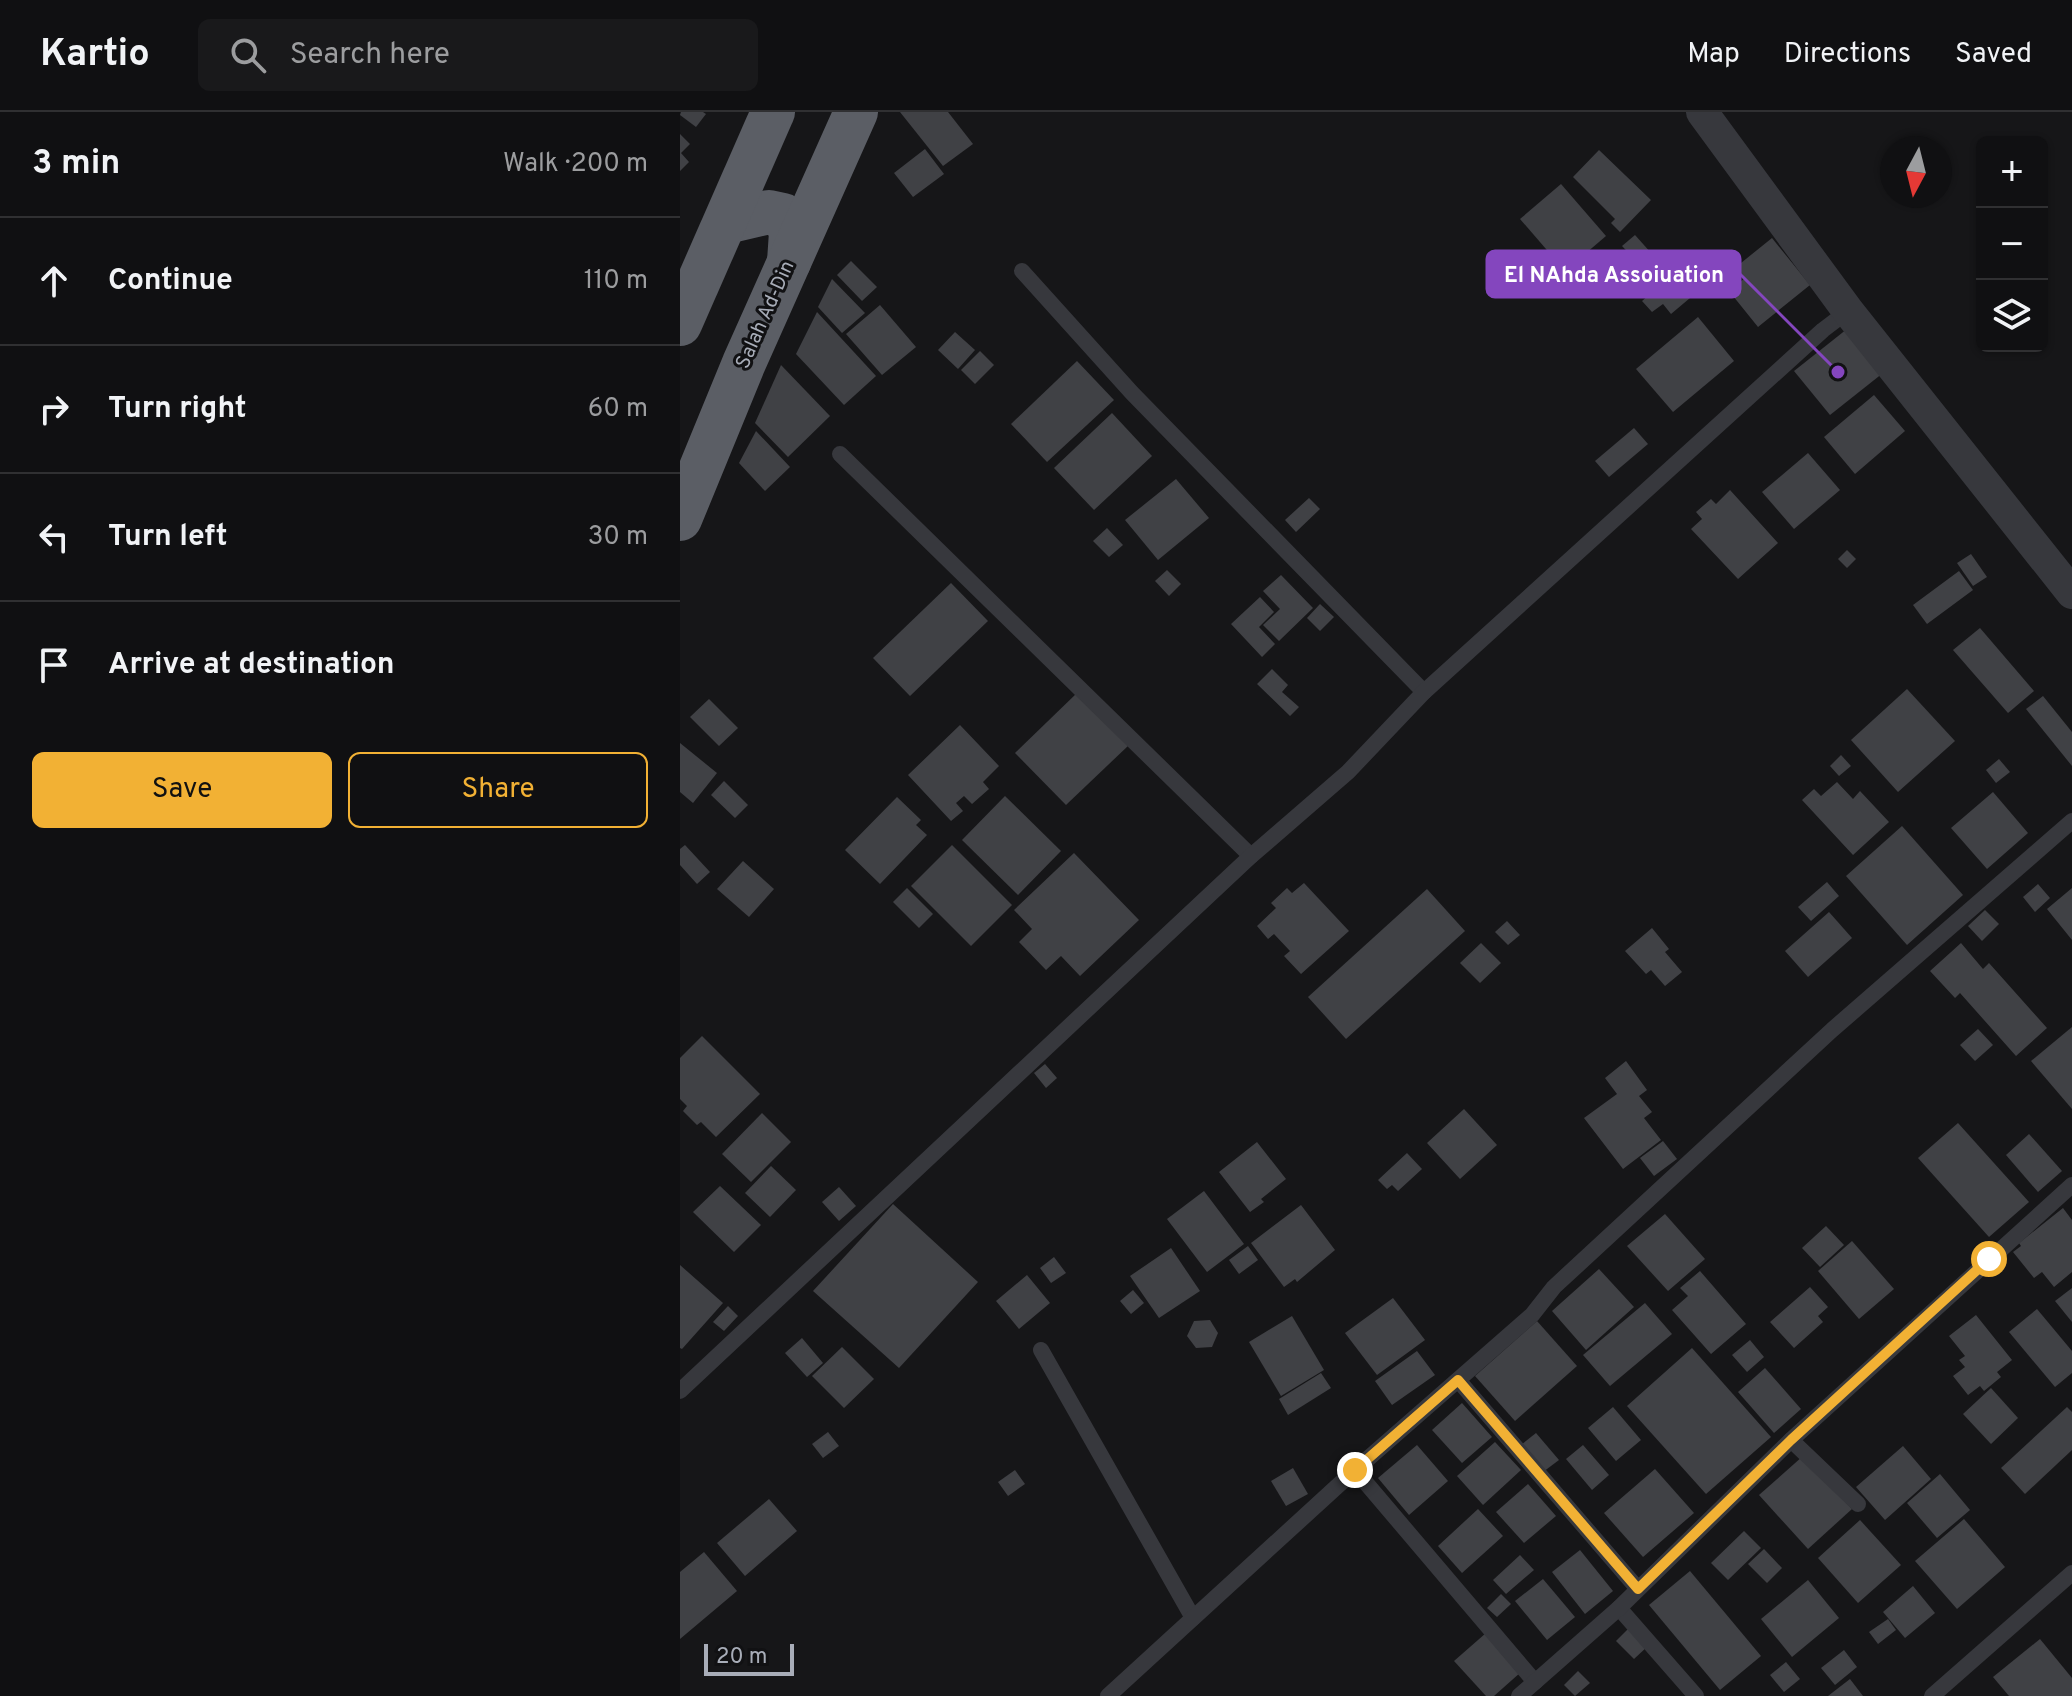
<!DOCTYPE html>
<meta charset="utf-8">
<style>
:root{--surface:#101012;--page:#19191b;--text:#f1f3f6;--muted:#9c9d9f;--line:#303032;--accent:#f2b134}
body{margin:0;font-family:Overpass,sans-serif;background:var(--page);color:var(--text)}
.controls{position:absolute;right:24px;top:24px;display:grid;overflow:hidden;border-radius:12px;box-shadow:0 2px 6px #0004}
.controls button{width:72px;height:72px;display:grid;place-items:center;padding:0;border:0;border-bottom:2px solid var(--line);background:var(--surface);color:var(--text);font:40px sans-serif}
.compass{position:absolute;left:1200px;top:24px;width:72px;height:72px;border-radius:50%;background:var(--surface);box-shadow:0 2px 6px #0004;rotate:187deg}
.scale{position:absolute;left:24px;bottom:20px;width:90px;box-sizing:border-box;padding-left:8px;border:4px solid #a8adb8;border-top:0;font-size:22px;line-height:28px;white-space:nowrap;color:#a8adb8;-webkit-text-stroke:6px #111113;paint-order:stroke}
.stop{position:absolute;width:24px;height:24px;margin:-18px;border:6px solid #f2b134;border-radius:50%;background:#fff}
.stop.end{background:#f2b134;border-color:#fff;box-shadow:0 2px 8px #0008}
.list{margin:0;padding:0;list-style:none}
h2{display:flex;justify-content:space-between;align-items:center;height:104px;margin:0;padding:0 32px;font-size:34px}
h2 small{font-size:26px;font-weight:400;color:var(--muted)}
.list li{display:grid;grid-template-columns:52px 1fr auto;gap:24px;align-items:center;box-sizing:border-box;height:128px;padding:0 32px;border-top:2px solid var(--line)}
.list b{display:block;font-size:30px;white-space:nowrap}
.list em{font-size:26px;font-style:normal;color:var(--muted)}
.actions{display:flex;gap:16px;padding:24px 32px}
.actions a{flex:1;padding:18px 0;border:2px solid var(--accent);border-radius:12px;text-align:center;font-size:28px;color:var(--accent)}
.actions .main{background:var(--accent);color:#111}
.icon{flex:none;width:44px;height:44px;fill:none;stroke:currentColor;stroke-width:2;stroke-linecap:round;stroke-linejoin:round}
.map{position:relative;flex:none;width:1392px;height:1584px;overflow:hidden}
header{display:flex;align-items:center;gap:48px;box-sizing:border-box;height:112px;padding:0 40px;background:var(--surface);border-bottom:2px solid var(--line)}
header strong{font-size:38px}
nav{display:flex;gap:44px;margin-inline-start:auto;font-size:28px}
.search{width:560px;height:72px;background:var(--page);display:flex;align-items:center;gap:20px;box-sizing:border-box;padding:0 28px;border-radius:12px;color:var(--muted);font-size:30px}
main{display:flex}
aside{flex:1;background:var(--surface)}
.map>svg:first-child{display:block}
.building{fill:#404145}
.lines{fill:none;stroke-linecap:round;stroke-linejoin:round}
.service{stroke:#37383d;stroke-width:16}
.minor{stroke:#37383d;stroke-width:32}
.trunk{stroke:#5b5e65;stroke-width:44}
.route{stroke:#f2b134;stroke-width:10}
.labels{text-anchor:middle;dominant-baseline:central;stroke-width:6;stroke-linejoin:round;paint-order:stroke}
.street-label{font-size:20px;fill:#a8adb8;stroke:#111113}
.leader{fill:none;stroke:#8446be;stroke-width:3}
.callout-dot{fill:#8446be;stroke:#111113;stroke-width:3}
.callout{fill:#8446be;stroke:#8446be;stroke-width:3}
.callout-label{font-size:22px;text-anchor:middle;font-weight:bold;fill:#fff}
</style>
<header>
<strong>Kartio</strong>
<div class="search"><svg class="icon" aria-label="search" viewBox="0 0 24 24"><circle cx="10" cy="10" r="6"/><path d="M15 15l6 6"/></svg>Search here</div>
<nav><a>Map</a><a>Directions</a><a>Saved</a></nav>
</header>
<main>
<aside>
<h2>3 min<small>Walk · 200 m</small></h2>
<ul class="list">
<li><svg class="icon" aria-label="ahead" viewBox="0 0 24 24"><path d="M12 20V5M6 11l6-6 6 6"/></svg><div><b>Continue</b></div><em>110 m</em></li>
<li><svg class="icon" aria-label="right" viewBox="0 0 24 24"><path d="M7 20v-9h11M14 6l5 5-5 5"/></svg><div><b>Turn right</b></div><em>60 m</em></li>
<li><svg class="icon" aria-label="left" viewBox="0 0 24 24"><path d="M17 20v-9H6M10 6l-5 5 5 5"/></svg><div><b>Turn left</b></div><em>30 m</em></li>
<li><svg class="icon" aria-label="arrive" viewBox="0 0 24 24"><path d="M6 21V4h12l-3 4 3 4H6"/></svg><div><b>Arrive at destination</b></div></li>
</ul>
<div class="actions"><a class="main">Save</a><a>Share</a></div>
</aside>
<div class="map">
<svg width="1392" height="1584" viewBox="0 0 1392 1584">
<rect width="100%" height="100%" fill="#161618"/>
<!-- building -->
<g class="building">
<path d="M1,0h22l3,2 -10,13 -16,-12z"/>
<path d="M220,0h48l25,32 -30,22z"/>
<path d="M0,22l10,10 -9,9 8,9 -9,9z"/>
<path d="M245,37l19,25 -31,23 -19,-24z"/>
<path d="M919,38l52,50 -31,32 -9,-9 4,-4 -42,-42z"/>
<path d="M881,72l45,52 -41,35 -45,-52z"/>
<path d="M955,123l17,19 -12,11 -18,-19z"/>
<path d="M1092,126l38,47 -52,42 -29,-36 16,-13 -9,-11z"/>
<path d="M171,149l26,26 -15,14 -25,-26z"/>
<path d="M991,164l19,22 -19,16 -8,-10 -11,8 -10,-11z"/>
<path d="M152,167l33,34 -23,20 -24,-26z"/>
<path d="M200,193l36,42 -34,28 -36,-41z"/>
<path d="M137,200l59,64 -32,29 -48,-51z"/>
<path d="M1018,205l36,44 -61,51 -37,-43z"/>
<path d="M1167,217l36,44 -53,42 -36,-44z"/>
<path d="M275,220l20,18 -17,19 -20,-19z"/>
<path d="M300,239l14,14 -19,19 -14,-14z"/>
<path d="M397,249l37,39 -67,62 -36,-38z"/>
<path d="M101,253l49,51 -42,41 -33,-34z"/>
<path d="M1194,283l31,36 -50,43 -31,-37z"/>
<path d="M432,301l40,43 -58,54 -40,-42z"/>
<path d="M954,316l14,16 -39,33 -14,-16z"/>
<path d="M76,319l34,36 -25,24 -26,-28z"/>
<path d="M1128,341l32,37 -46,39 -32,-37z"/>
<path d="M496,367l33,39 -51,42 -33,-40z"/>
<path d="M1050,378l48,53 -40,36 -47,-50 11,-10 -6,-7 15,-13 5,5z"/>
<path d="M629,386l11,11 -24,23 -11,-12z"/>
<path d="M427,416l16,17 -14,12 -16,-16z"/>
<path d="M1167,438l9,9 -9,9 -9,-9z"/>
<path d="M1291,442l16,23 -14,9 -16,-23z"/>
<path d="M487,458l14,14 -12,12 -14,-15z"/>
<path d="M1279,459l14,19 -46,34 -14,-19z"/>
<path d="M601,463l32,33 -34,33 -16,-16 17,-16 -17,-18z"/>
<path d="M271,471l37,38 -78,75 -37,-38z"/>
<path d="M580,485l14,15 -15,15 16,17 -13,13 -31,-33z"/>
<path d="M640,492l14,13 -14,14 -13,-13z"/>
<path d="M1300,516l54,63 -26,22 -55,-63z"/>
<path d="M592,557l16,16 -6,7 17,15 -9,9 -33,-32z"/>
<path d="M1227,577l48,52 -57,51 -47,-52z"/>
<path d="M398,580l51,53 -63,60 -51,-52z"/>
<path d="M1363,584l29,36v34l-46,-57z"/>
<path d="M29,587l29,29 -19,18 -29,-29z"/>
<path d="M280,613l39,41 -16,16 6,7 -17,15 -8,-8 -8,7 7,8 -12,10 -43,-46z"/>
<path d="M0,631l37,30 -24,30 -13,-11z"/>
<path d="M1161,643l10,11 -12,10 -9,-10z"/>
<path d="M1319,647l11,13 -14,11 -10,-13z"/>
<path d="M44,669l24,24 -13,13 -24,-23z"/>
<path d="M1157,670l16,17 7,-8 29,31 -36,33 -51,-55 12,-11 7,7z"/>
<path d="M1313,680l35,41 -41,36 -36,-41z"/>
<path d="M325,684l56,55 -43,44 -56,-55z"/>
<path d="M217,685l24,23 -5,5 11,10 -47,49 -35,-34z"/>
<path d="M1222,714l61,69 -56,50 -61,-69z"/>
<path d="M5,733l25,27 -13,12 -17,-19v-16z"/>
<path d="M272,733l60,60 -41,41 -60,-60z"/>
<path d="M394,741l65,67 -59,56 -19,-20 -15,14 -27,-28 13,-13 -18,-19z"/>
<path d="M63,749l31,28 -25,28 -32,-28z"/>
<path d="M1147,770l12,14 -28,25 -13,-14z"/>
<path d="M624,771l45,48 -48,43 -17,-18 6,-5 -16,-17 -6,5 -11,-13 19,-18 -5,-5 16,-15 5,5z"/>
<path d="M1358,772l12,14 -15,14 -12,-15z"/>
<path d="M227,776l26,26 -14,14 -26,-26z"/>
<path d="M1392,776v52l-25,-31z"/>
<path d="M747,777l38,42 -119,108 -38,-42z"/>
<path d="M1305,798l14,14 -17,17 -14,-15z"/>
<path d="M1149,800l23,26 -44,39 -23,-26z"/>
<path d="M827,809l13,14 -12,10 -13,-13z"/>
<path d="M972,816l17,21 -4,3 17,20 -17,14 -14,-16 -5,4 -21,-23z"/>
<path d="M801,831l20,20 -21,20 -20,-20z"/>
<path d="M1281,831l22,26 6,-6 58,65 -31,28 -56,-63 -5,5 -25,-27z"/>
<path d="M1392,915v82l-41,-48z"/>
<path d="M1298,917l15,16 -18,16 -15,-16z"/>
<path d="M22,924l58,58 -44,43 -15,-15 -4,3 -14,-14 4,-5 -7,-7v-41z"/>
<path d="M946,949l21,29 -8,6 13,16 -8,6 17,22 -38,29 -39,-51 33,-24 -12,-16z"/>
<path d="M365,952l12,14 -11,10 -12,-15z"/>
<path d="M784,997l33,36 -37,34 -33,-36z"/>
<path d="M82,1001l29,29 -40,40 -29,-28z"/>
<path d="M1278,1011l71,79 -40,35 -71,-79z"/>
<path d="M1349,1022l33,37 -24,21 -32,-37z"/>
<path d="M983,1029l14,18 -23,17 -14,-18z"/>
<path d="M577,1030l29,37 -25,20 3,3 -14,10 -31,-40z"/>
<path d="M727,1041l15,16 -24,22 -6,-6 -5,4 -9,-9z"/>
<path d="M91,1054l25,24 -26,27 -25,-24z"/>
<path d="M40,1074l41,39 -27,27 -41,-40z"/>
<path d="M159,1075l17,19 -17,15 -17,-19z"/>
<path d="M524,1079l40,53 -37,28 -40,-53z"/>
<path d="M213,1092l85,78 -79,86 -86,-77z"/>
<path d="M621,1093l34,45 -38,32 -2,-3 -11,8 -33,-44z"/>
<path d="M1383,1096l9,12v52l-18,15 -12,-15 -8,6 -21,-26 8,-6 -2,-3z"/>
<path d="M985,1102l40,45 -37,32 -41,-45z"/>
<path d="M1146,1114l18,19 -24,22 -18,-19z"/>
<path d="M1172,1129l42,48 -35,30 -41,-48z"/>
<path d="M568,1134l10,14 -19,14 -10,-14z"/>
<path d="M491,1136l29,43 -41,27 -29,-42z"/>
<path d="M374,1145l12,16 -15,10 -11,-15z"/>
<path d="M0,1153l43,38 -41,46 -2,-1z"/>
<path d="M919,1157l35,38 -48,43 -34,-39z"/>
<path d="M1020,1159l46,53 -35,30 -39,-44 16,-14 -8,-8z"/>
<path d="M347,1163l23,28 -31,26 -23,-28z"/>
<path d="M1130,1175l18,20 -10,9 5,6 -29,26 -24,-26z"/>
<path d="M1392,1176v34l-17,-21z"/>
<path d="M453,1178l11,13 -13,11 -11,-13z"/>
<path d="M713,1186l32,42 -48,35 -32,-42z"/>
<path d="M965,1191l27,31 -62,52 -27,-31z"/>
<path d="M48,1194l10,10 -14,15 -11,-9z"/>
<path d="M1357,1197l35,42v22l-17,14 -46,-55z"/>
<path d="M1296,1203l36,45 -15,12 4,5 -17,14 -4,-5 -12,9 -15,-19 12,-9 -6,-7 6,-4 -16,-20z"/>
<path d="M612,1204l32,54 -43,26 -32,-54z"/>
<path d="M530,1208l8,13 -6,14 -16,1 -9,-12 7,-15z"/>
<path d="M857,1209l40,45 -62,55 -40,-45z"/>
<path d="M122,1226l21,25 -16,14 -22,-24z"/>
<path d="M1070,1228l14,17 -17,15 -15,-17z"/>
<path d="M162,1235l32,32 -30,29 -32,-32z"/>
<path d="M1012,1236l79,89 -65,57 -79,-88z"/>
<path d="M737,1239l18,24 -43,30 -17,-24z"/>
<path d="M1085,1256l36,41 -27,24 -36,-41z"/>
<path d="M641,1261l10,15 -43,27 -9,-16z"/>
<path d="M1311,1276l27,30 -27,26 -28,-30z"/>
<path d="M782,1291l30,34 -30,26 -30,-33z"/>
<path d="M933,1295l28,33 -25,21 -28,-33z"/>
<path d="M1387,1295l5,5v38l-47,44 -24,-26z"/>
<path d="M148,1320l11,14 -16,12 -11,-14z"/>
<path d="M856,1321l23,27 -16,12 -22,-27z"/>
<path d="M815,1330l26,28 -38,35 -26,-29z"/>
<path d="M737,1333l31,36 -39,34 -31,-37z"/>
<path d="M903,1333l26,30 -17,15 -26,-31z"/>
<path d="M1223,1334l28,33 -46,41 -29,-33z"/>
<path d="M1123,1344l49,53 -44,40 -49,-54z"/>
<path d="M613,1356l15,26 -22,12 -15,-25z"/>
<path d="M975,1357l39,44 -51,44 -39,-44z"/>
<path d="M335,1358l10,14 -17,12 -10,-14z"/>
<path d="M1260,1362l30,36 -33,28 -30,-35z"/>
<path d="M848,1372l28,32 -32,27 -28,-31z"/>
<path d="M89,1387l28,32 -52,45 -28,-33z"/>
<path d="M798,1397l25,27 -41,37 -24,-27z"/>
<path d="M1284,1407l41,48 -48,42 -42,-48z"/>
<path d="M1180,1408l41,45 -43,38 -40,-45z"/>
<path d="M1064,1419l17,17 -33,32 -17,-17z"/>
<path d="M1084,1437l18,19 -15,15 -19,-19z"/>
<path d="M900,1438l33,41 -28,23 -33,-42z"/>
<path d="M24,1440l33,39 -57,48v-67z"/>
<path d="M840,1443l14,15 -28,24 -13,-14z"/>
<path d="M1010,1459l71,85 -41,34 -71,-85z"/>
<path d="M863,1467l32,38 -28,23 -32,-39z"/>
<path d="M1128,1468l31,38 -47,39 -31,-38z"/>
<path d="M1233,1474l22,27 -30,25 -22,-26z"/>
<path d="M821,1482l10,10 -14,13 -10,-9z"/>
<path d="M1208,1507l8,11 -18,14 -9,-12z"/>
<path d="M950,1515l18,19 -14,13 -18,-18z"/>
<path d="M806,1521l35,39 -27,24h-8l-32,-35z"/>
<path d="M1360,1527l32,39v18h-63l-16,-19z"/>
<path d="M1164,1538l13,17 -22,18 -14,-17z"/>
<path d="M1106,1550l14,17 -16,13 -14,-17z"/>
<path d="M898,1559l12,12 -15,13 -11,-11z"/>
<path d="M1170,1567l13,17h-35z"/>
</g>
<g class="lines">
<!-- service -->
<g class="service">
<path d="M342,159l110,122 292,299"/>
<path d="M160,342l411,402"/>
<path d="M361,1238l152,268"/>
<path d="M778,1268l180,209"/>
<path d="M0,1279l571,-535 97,-84 76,-80 399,-362 25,-19"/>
<path d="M1111,1328l67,64"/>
<path d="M675,1358l180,212"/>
<path d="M939,1496l77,88"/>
<path d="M428,1584l247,-226 177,-155 22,-28 278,-257 240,-209"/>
<path d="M839,1584l100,-88 172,-168 281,-255"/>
<path d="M1252,1584l140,-123"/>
</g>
<!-- minor -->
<path class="minor" d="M1022,0l146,199 224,282"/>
<!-- trunk -->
<g class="trunk">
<path d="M46,110l43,-10 14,3 8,17 -2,30"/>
<path d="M0,212l93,-212"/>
<path d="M0,407l64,-156 112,-251"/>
</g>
</g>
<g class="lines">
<!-- route -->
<path class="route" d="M675,1358l103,-90 180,209 153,-149 198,-181"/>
</g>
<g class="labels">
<!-- street labels -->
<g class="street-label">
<text transform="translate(86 203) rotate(-66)">Salah Ad-Din</text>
</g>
</g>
<!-- callouts -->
<path class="leader" d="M1158 260L1060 162"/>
<circle class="callout-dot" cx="1158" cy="260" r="8"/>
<rect class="callout" x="807" y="139" width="253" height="46" rx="8"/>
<g class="callout-label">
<text x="934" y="170">El NAhda Assoiuation</text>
</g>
</svg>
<div class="controls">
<button>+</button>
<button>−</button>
<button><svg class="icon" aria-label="layers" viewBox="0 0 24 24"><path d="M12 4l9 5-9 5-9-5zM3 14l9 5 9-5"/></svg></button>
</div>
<svg class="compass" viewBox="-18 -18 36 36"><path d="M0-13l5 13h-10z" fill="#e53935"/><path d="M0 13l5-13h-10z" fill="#9c9d9f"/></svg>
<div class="scale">20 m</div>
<div class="stop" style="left:1309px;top:1147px"></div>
<div class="stop end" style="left:675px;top:1358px"></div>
</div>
</main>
